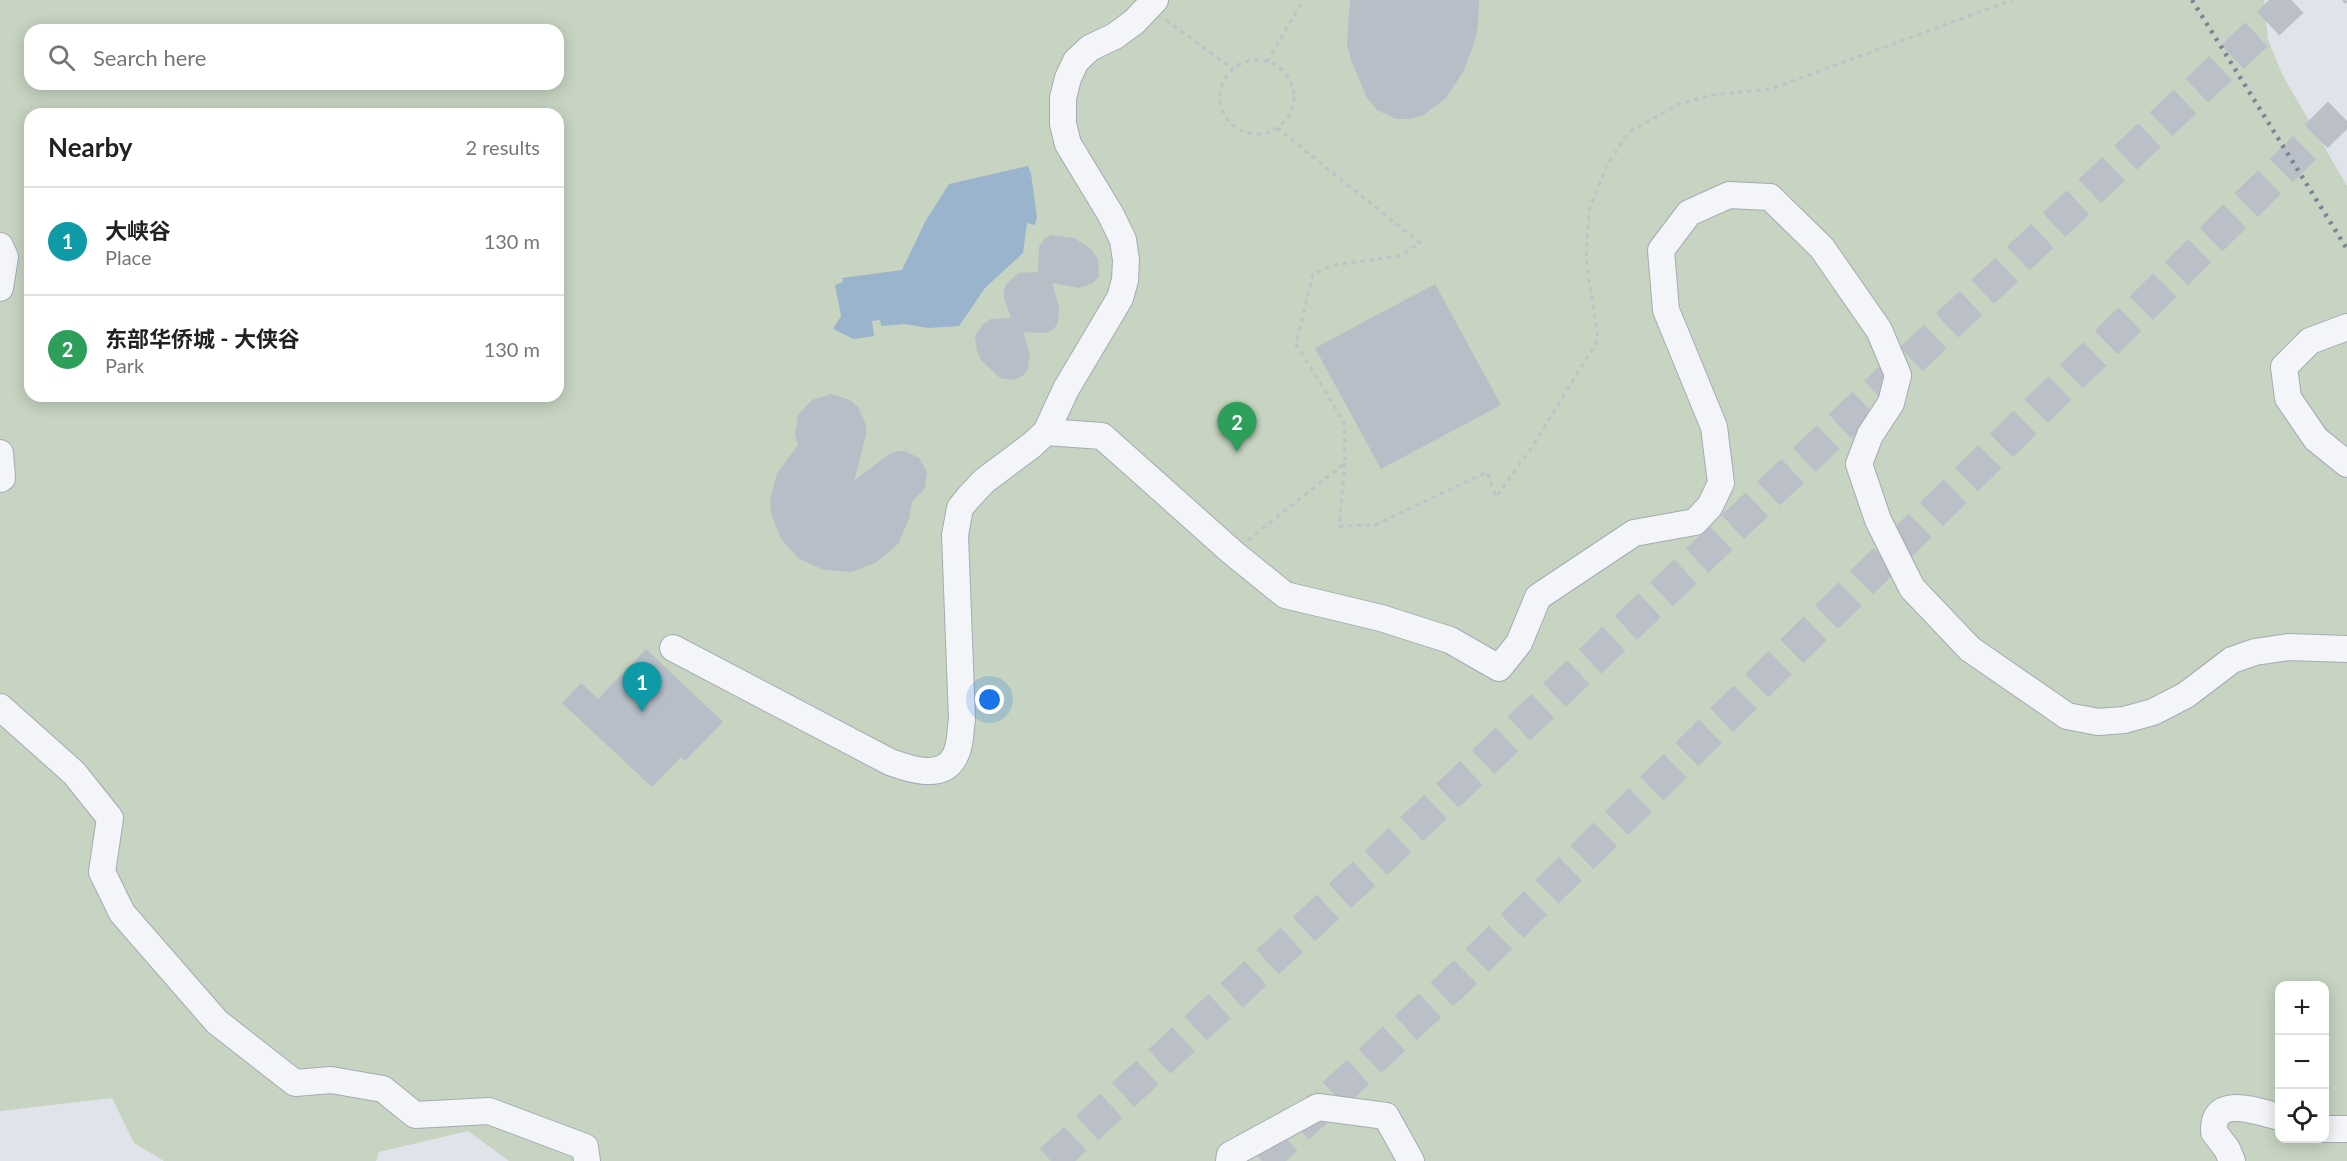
<!DOCTYPE html>
<meta charset="utf-8">
<style>
:root{--surface:#fff;--page:#f6f6f6;--text:#222;--muted:#767676;--line:#e0e0e0;--accent:#d53f5c}
body{margin:0;font-family:Lato,"Noto Sans SC",sans-serif;background:var(--page);color:var(--text)}
.controls{position:absolute;right:18px;bottom:18px;display:grid;overflow:hidden;border-radius:12px;box-shadow:0 3px 15px #0003}
.controls button{width:54px;height:54px;display:grid;place-items:center;padding:0;border:0;border-bottom:2px solid var(--line);background:var(--surface);color:var(--text);font:30px sans-serif}
.you{position:absolute;left:990px;top:700px;width:21px;height:21px;margin:-15px;border:4px solid #fff;border-radius:50%;background:#1a73e8;box-shadow:0 0 0 9px #1a73e833}
.badge{display:grid;place-items:center;width:39px;height:39px;border-radius:50%;background:var(--accent);color:#fff;font-size:20px;font-weight:700}
.pin{position:absolute;translate:-50% -50px;filter:drop-shadow(0 2px 3px #0008)}
.pin::after{content:'';position:absolute;top:32px;width:21px;height:18px;background:inherit;clip-path:polygon(0 0,100% 0,50% 100%)}
.list{margin:0;padding:0;list-style:none}
h2{display:flex;justify-content:space-between;align-items:center;height:78px;margin:0;padding:0 24px;font-size:26px}
h2 small{font-size:20px;font-weight:400;color:var(--muted)}
.list li{display:grid;grid-template-columns:39px 1fr auto;gap:18px;align-items:center;box-sizing:border-box;height:108px;padding:0 24px;border-top:2px solid var(--line)}
.list b{display:block;font-size:22px;white-space:nowrap}
.list p{margin:0;font-size:20px;white-space:nowrap;color:var(--muted)}
.list em{font-size:20px;font-style:normal;color:var(--muted)}
.icon{flex:none;width:33px;height:33px;fill:none;stroke:currentColor;stroke-width:2;stroke-linecap:round;stroke-linejoin:round}
.map{position:relative;flex:none;width:2347px;height:1161px;overflow:hidden}
.search{position:absolute;background:var(--surface);box-shadow:0 3px 15px #0003;left:24px;top:24px;width:540px;height:66px;display:flex;align-items:center;gap:15px;box-sizing:border-box;padding:0 21px;border-radius:18px;color:var(--muted);font-size:22px}
.panel{position:absolute;background:var(--surface);box-shadow:0 3px 15px #0003;left:24px;top:108px;width:540px;height:294px;border-radius:18px}
.map>svg:first-child{display:block}
.green{fill:#c6d4c1;fill-rule:evenodd}
.water{fill:#99b4cc}
.building{fill:#b7bec7}
.lines{fill:none;stroke-linecap:round;stroke-linejoin:round}
.highway-tunnel{stroke:#bbc0c8;stroke-width:33;stroke-dasharray:33 16;stroke-linecap:butt}
.minor-casing{stroke:#a5abb4;stroke-width:28}
.path{stroke:#bec2c9;stroke-width:3;stroke-dasharray:4.5 4.5;stroke-linecap:butt}
.minor{stroke:#f3f5f8;stroke-width:26}
.rail{stroke:#798494;stroke-width:4.5;stroke-dasharray:3 6;stroke-linecap:butt}
</style>
<div class="map">
<svg width="2347" height="1161" viewBox="0 0 2347 1161">
<rect width="100%" height="100%" fill="#e0e4ea"/>
<!-- green -->
<path class="green" d="M0,0h2264l4,39 14,35 65,112v975h-1838l-41,-30 -89,21 -3,9h-212l-30,-18 -22,-45 -112,13zM30,30h528v54h-528zM30,114h528v282h-528zM2280,986h44v152h-44z"/>
<!-- water -->
<path class="water" d="M1028,166l3,7 6,45 -2,7 -8,-2 -4,30 -38,35 -26,38 -31,2 -23,-4 -24,2 -1,-6 -8,1 2,15 -20,3 -21,-10 8,-13 -6,-31 8,-3 -1,-4 60,-8 23,-48 24,-38z"/>
<!-- building -->
<g class="building">
<path d="M1350,0h129l-1,25 -3,16 -12,31 -17,26 -24,18 -14,3h-12l-19,-9 -10,-12 -16,-38 -4,-16z"/>
<path d="M1051,235l23,3 16,10 8,11 1,17 -6,7 -14,5 -27,-5 7,24 -1,15 -4,7 -9,4 -22,-1 7,22 -2,15 -5,7 -9,4 -14,-2 -19,-18 -4,-9 -2,-15 8,-12 8,-5 20,-1 -7,-20v-8l3,-7 12,-10 19,-1 1,-25 5,-8z"/>
<path d="M1435,284l66,121 -120,64 -66,-121z"/>
<path d="M831,394l19,6 8,7 8,18v10l-12,46 35,-27 8,-3h8l14,7 8,14 -2,16 -13,14 -3,17 -11,25 -21,18 -25,10 -28,-2 -25,-11 -18,-20 -10,-26 -1,-13 7,-27 21,-28 -3,-10 3,-20 14,-15z"/>
<path d="M646,649l77,73 -38,39 -4,-4 -29,30 -90,-84 19,-20 17,16z"/>
</g>
<g class="lines">
<!-- highway-tunnel -->
<g class="highway-tunnel">
<path d="M1051,1161l329,-302 913,-859"/>
<path d="M1262,1161l190,-176 895,-879"/>
</g>
<!-- minor casing -->
<g class="minor-casing">
<g id="minor">
<path d="M0,246l5,11 -5,31"/>
<path d="M2347,327l-37,14 -26,26 4,31 28,41 31,25"/>
<path d="M1046,432l56,4 130,116 53,43 96,23 69,22 49,28 20,-25 19,-46 96,-64 61,-11 15,-16 11,-23 -7,-56 -48,-117 -5,-60 28,-37 40,-18 41,2 52,51 57,82 19,45 -7,28 -21,32 -11,29 19,56 34,68 58,61 97,67 31,6 26,-2 29,-8 33,-17 46,-35 23,-8 33,-5 59,2"/>
<path d="M0,453l2,25 -2,1"/>
<path d="M673,648l217,114c19,7 53,19 65,-6 6,-11 5,-25 7,-37l-7,-184 5,-27 8,-10 16,-17 48,-36 14,-13 20,-43 54,-91 5,-18 1,-20 -3,-20 -12,-25 -43,-71 -5,-20v-26l5,-20 8,-17 14,-13 25,-12 19,-14 21,-22"/>
<path d="M0,707l74,66 36,45 -8,54 20,41 95,109 78,61 36,-3 52,9 32,26 74,-4 96,36 2,14"/>
<path d="M2324,1129h23"/>
<path d="M1229,1161l1,-6 88,-48 68,9 25,45"/>
<path d="M2232,1161l-5,-12 -13,-17c-2,-39 44,-20 66,-15"/>
</g>
</g>
<!-- path -->
<g class="path">
<path d="M2343,0l4,3"/>
<path d="M1166,20l67,49"/>
<circle cx="1257" cy="97" r="37"/>
<path d="M1267,62l36,-62"/>
<path d="M1345,463l-6,63 36,-1 112,-53 9,25 36,-50 66,-107 -12,-81 3,-48 17,-44 23,-35 48,-27 34,-10 60,-6 241,-89"/>
<path d="M1248,540l97,-77 -1,-41 -48,-78 17,-70 20,-9 66,-9 21,-13 -143,-115"/>
</g>
<!-- minor -->
<use href="#minor" class="minor"/>
<!-- rail -->
<path class="rail" d="M2192,0l155,249"/>
</g>
</svg>
<div class="controls">
<button>+</button>
<button>−</button>
<button><svg class="icon" aria-label="locate" viewBox="0 0 24 24"><circle cx="12" cy="12" r="6"/><path d="M12 2v4M12 18v4M2 12h4M18 12h4"/></svg></button>
</div>
<div class="you"></div>
<div class="pin badge" style="left:642px;top:712px;background:#0f9aa8">1</div>
<div class="pin badge" style="left:1237px;top:452px;background:#2e9e5b">2</div>
<div class="search"><svg class="icon" aria-label="search" viewBox="0 0 24 24"><circle cx="10" cy="10" r="6"/><path d="M15 15l6 6"/></svg>Search here</div>
<section class="panel">
<h2>Nearby<small>2 results</small></h2>
<ul class="list">
<li><span class="badge" style="background:#0f9aa8">1</span><div><b>大峡谷</b><p>Place</p></div><em>130 m</em></li>
<li><span class="badge" style="background:#2e9e5b">2</span><div><b>东部华侨城 - 大侠谷</b><p>Park</p></div><em>130 m</em></li>
</ul>
</section>
</div>
